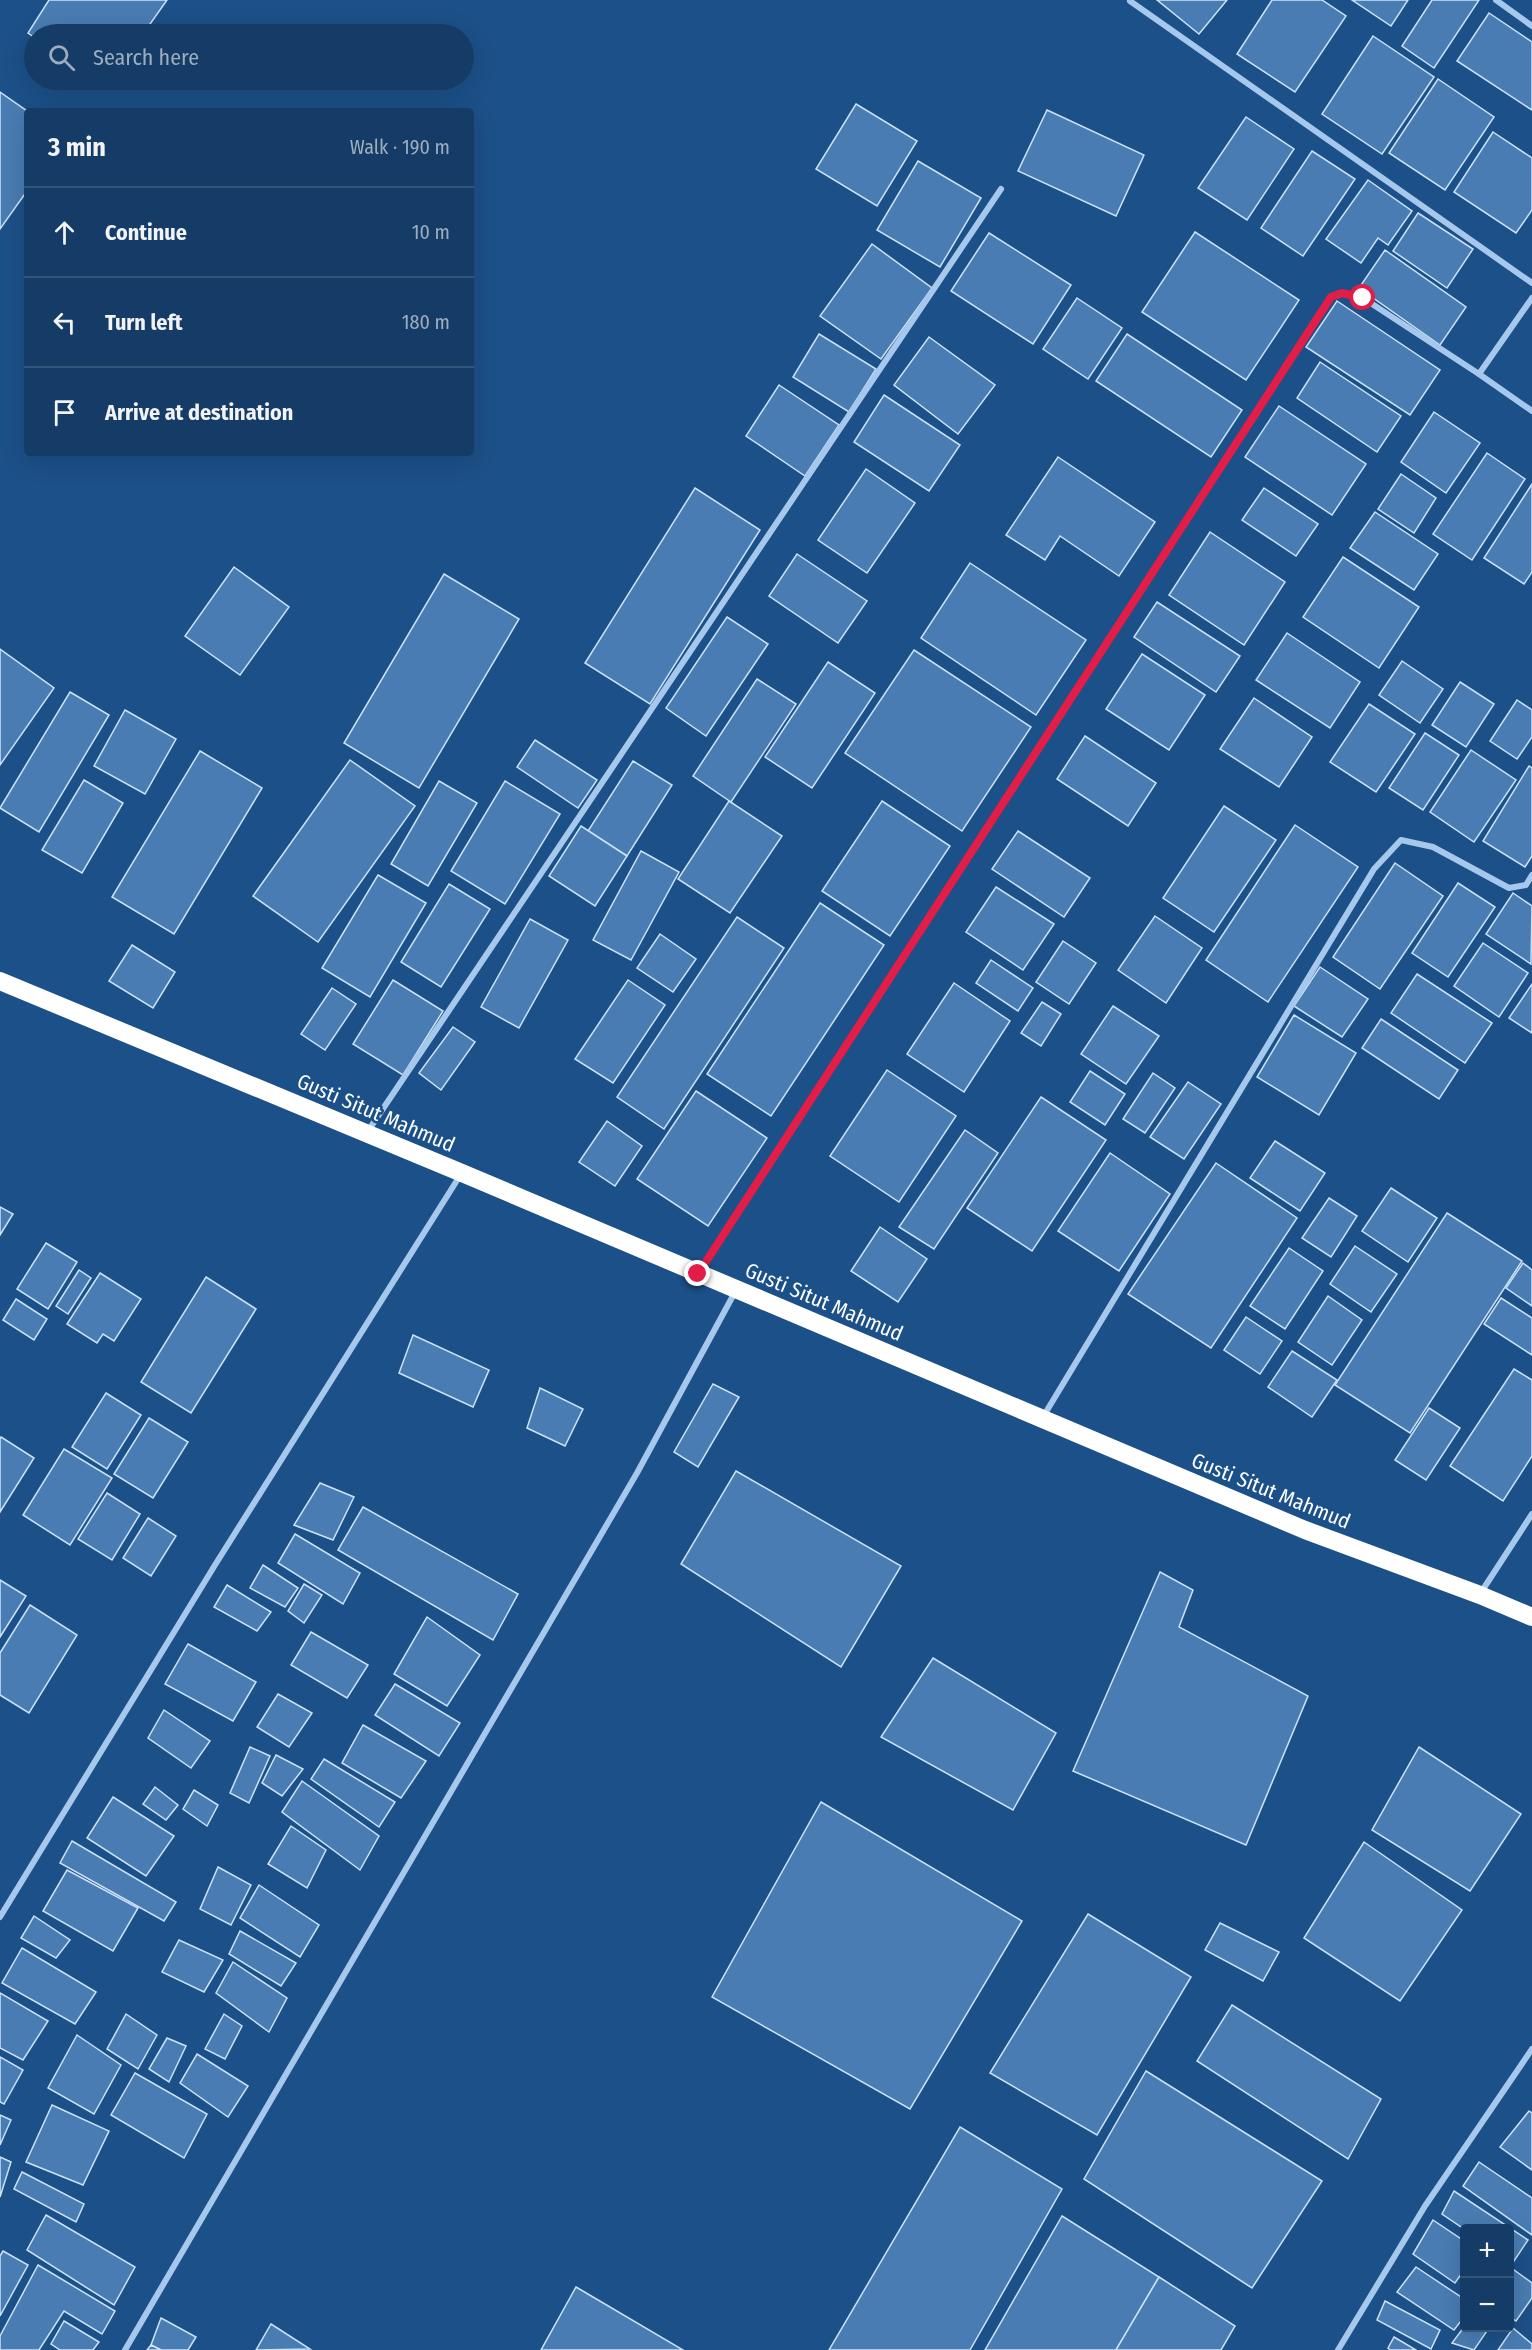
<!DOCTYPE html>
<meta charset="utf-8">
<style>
:root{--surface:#153c66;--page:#22476f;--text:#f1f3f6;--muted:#9dadbf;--line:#34567a}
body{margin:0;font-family:"Fira Sans Condensed",sans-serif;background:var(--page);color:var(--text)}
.controls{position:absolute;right:18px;bottom:18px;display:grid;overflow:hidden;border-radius:6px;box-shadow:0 6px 24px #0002}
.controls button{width:54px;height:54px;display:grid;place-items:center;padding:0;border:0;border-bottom:2px solid var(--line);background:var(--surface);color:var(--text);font:30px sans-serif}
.stop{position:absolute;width:18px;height:18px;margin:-14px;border:4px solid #e11d48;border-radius:50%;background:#fff}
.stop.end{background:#e11d48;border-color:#fff;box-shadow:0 2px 6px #0008}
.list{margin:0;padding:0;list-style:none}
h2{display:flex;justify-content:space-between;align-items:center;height:78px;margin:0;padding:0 24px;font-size:26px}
h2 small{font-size:20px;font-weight:400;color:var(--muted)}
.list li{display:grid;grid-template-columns:39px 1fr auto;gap:18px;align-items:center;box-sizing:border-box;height:90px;padding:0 24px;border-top:2px solid var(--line)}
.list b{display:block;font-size:22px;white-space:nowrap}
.list em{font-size:20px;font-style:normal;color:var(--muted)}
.icon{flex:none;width:33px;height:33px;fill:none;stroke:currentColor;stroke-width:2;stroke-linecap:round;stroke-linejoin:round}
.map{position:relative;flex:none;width:1532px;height:2350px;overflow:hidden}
.search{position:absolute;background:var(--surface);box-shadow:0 6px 24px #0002;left:24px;top:24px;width:450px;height:66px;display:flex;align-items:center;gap:15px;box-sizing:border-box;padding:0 21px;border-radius:33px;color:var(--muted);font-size:22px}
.panel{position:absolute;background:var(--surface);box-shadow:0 6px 24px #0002;left:24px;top:108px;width:450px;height:348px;border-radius:6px}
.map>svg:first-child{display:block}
.building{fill:#497cb2;stroke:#cbe2f9;stroke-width:1.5}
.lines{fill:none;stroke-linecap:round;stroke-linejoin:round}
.street{stroke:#a6c8ec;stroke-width:6}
.highway{stroke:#fff;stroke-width:18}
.route{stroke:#e11d48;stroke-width:8}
.labels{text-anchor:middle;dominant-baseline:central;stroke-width:5;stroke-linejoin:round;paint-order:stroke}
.street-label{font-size:21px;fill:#fff;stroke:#1c5088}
</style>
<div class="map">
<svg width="1532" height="2350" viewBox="0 0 1532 2350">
<rect width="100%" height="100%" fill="#1c5088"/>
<!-- building -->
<g class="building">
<path d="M49,0h118l-24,34h-109v3l-6,-4z"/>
<path d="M1157,0h70l-28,34z"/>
<path d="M1272,0h50l24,16 -51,76 -58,-38z"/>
<path d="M1352,0h56l-17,26z"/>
<path d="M1432,0h47l-45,68 -32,-22z"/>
<path d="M1489,13l43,29v68l-75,-49z"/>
<path d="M1373,36l61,41 -52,77 -60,-40z"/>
<path d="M1438,79l56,38 -49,73 -56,-37z"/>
<path d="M0,92l27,19v80l-27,38z"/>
<path d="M856,104l61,37 -40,65 -61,-37z"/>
<path d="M1047,110l97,45 -28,61 -98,-45z"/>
<path d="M1246,117l48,32 -47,71 -49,-32z"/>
<path d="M1493,132l39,26v52l-16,23 -62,-41z"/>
<path d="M1312,151l43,28 -52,77 -42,-28z"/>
<path d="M918,161l63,37 -41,69 -63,-37z"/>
<path d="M1368,180l44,31 -24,34 -10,-7 -17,25 -35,-24z"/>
<path d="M1418,213l55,36 -26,39 -54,-37z"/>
<path d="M1195,232l104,68 -53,80 -104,-68z"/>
<path d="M989,233l82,52 -38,59 -82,-53z"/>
<path d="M872,244l60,44 -51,71 -61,-43z"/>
<path d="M1385,250l81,57 -26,38 -81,-57z"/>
<path d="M1077,298l45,30 -34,51 -45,-30z"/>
<path d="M1337,301l103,69 -30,45 -104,-68z"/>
<path d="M819,334l57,35 -27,43 -56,-35z"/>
<path d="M1127,334l115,76 -31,47 -115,-76z"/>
<path d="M929,337l66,48 -37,49 -64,-49z"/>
<path d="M1320,362l81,54 -24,36 -80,-54z"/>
<path d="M779,385l60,40 -34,51 -59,-40z"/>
<path d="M884,395l76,50 -31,46 -75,-49z"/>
<path d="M1279,406l87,58 -34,51 -87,-58z"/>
<path d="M1434,412l46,31 -34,50 -45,-31z"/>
<path d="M1487,453l38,26 -53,81 -39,-26z"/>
<path d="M1058,457l97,65 -36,54 -59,-40 -15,24 -39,-25z"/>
<path d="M866,469l49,34 -48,70 -49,-33z"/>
<path d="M1401,474l35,24 -22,35 -36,-24z"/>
<path d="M1532,484v88l-8,12 -40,-26z"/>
<path d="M695,488l65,42 -110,174 -65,-41z"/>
<path d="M1264,488l54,36 -22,32 -54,-36z"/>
<path d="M1375,512l63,42 -24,36 -64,-42z"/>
<path d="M1210,532l75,50 -41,63 -75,-50z"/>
<path d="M797,554l70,47 -29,42 -69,-47z"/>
<path d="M1343,557l76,50 -40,61 -76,-51z"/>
<path d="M970,563l116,77 -50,75 -115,-77z"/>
<path d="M234,567l55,40 -49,68 -55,-39z"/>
<path d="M444,574l75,45 -100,169 -75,-45z"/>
<path d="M1157,602l83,54 -24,36 -82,-55z"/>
<path d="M727,617l41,27 -62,92 -40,-28z"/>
<path d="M1287,633l73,49 -30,46 -74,-48z"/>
<path d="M0,649l54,39 -54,77z"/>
<path d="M914,650l117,77 -69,104 -117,-78z"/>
<path d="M1142,654l63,41 -36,55 -63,-41z"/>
<path d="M1402,661l41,28 -23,34 -41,-28z"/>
<path d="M828,662l47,31 -63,95 -47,-31z"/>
<path d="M757,679l39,25 -65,98 -38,-26z"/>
<path d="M1460,682l34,22 -28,43 -34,-22z"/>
<path d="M70,692l39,23 -70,117 -39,-24z"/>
<path d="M1254,698l58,39 -33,50 -59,-38z"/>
<path d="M1517,700l15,10v27l-15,22 -27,-18z"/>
<path d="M1369,704l46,30 -39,58 -46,-30z"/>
<path d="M125,710l51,29 -31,55 -51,-28z"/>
<path d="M1425,733l34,22 -36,55 -34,-22z"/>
<path d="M1085,736l71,47 -28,43 -71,-47z"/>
<path d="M535,740l62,40 -19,28 -61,-41z"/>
<path d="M1471,750l45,30 -42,62 -44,-30z"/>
<path d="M200,751l62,37 -88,146 -62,-37z"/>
<path d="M350,760l65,46 -97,136 -65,-46z"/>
<path d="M633,761l39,24 -45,71 -39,-25z"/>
<path d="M1529,766l3,2v88l-7,11 -42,-26z"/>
<path d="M84,780l39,23 -41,70 -40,-23z"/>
<path d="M439,781l38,22 -49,83 -37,-22z"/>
<path d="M505,781l55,33 -55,90 -54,-33z"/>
<path d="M729,801l53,35 -52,77 -52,-34z"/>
<path d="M882,801l68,45 -60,90 -68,-45z"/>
<path d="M1224,806l52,34 -62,92 -51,-34z"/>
<path d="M1295,825l63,42 -90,135 -62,-42z"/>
<path d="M581,826l46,30 -32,50 -46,-30z"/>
<path d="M1018,831l72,47 -26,39 -72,-48z"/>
<path d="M641,851l38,21 -48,88 -38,-20z"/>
<path d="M1395,863l48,33 -63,93 -47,-32z"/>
<path d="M378,875l48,28 -56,94 -48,-29z"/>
<path d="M1458,883l37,24 -47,70 -36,-24z"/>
<path d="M449,884l41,25 -49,78 -40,-25z"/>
<path d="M996,887l58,37 -31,46 -57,-38z"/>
<path d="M1513,893l19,13 -1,58 -45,-30z"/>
<path d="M820,903l64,42 -113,171 -64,-42z"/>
<path d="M1155,916l47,32 -36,55 -48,-33z"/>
<path d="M737,917l47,31 -120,181 -47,-32z"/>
<path d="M530,919l38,21 -49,88 -38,-21z"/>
<path d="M660,934l36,25 -23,33 -36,-24z"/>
<path d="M1063,941l33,22 -27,41 -33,-22z"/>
<path d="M1483,943l45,30 -29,44 -45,-31z"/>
<path d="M132,945l43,27 -22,36 -44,-27z"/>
<path d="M991,960l42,28 -15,23 -42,-28z"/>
<path d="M1320,967l48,32 -26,38 -48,-31z"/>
<path d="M1417,974l75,49 -27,40 -74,-50z"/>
<path d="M393,980l50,31 -40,64 -50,-31z"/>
<path d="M628,980l37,25 -52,78 -38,-24z"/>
<path d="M954,983l56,38 -46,71 -57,-38z"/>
<path d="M1532,984v49l-23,-15z"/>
<path d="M332,988l24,16 -31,46 -24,-16z"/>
<path d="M1042,1002l19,12 -20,32 -20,-13z"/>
<path d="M1113,1006l46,30 -33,48 -45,-30z"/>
<path d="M1294,1015l62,38 -37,62 -62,-38z"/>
<path d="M1381,1019l77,51 -19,29 -77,-51z"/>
<path d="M453,1027l22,15 -34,48 -22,-17z"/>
<path d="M887,1070l69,46 -57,86 -69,-46z"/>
<path d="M1090,1071l35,23 -20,31 -35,-23z"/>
<path d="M1153,1073l22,15 -30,45 -22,-14z"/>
<path d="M1188,1082l33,22 -37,55 -34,-22z"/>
<path d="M696,1091l71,47 -59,88 -71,-47z"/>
<path d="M1041,1097l65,43 -74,111 -65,-43z"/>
<path d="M607,1121l35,25 -27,40 -36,-24z"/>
<path d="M965,1130l33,23 -64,96 -35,-22z"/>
<path d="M1275,1141l50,32 -25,38 -50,-33z"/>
<path d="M1110,1153l60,41 -51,77 -61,-40z"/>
<path d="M1216,1163l81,55 -86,130 -83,-54z"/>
<path d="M1391,1188l46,30 -29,44 -46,-31z"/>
<path d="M1329,1198l28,18 -26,41 -29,-19z"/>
<path d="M0,1207l13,7 -13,21z"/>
<path d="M1447,1213l75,48 -112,172 -75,-48z"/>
<path d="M880,1227l47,32 -29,43 -47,-31z"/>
<path d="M46,1243l31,19 -29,47 -31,-20z"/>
<path d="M1355,1246l42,28 -26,38 -41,-28z"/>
<path d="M1289,1248l34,23 -38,58 -35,-23z"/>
<path d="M1523,1263l9,7v36l-26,-18z"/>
<path d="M79,1270l12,8 -23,36 -12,-8z"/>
<path d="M100,1273l41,26 -27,42 -11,-7 -6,9 -30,-19z"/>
<path d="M206,1277l50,32 -65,104 -50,-31z"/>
<path d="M1328,1296l34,24 -30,45 -34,-23z"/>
<path d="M1501,1298l31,20v37l-48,-31z"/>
<path d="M16,1299l31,20 -13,21 -31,-20z"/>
<path d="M1246,1317l36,24 -22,33 -36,-24z"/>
<path d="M413,1335l76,35 -16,37 -74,-34z"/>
<path d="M1292,1351l45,29 -25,37 -44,-30z"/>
<path d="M1514,1369l18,11v76l-29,45 -53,-35z"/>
<path d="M713,1384l26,13 -41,70 -24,-15z"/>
<path d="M540,1388l43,21 -18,37 -38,-18z"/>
<path d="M106,1393l35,22 -34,54 -35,-22z"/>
<path d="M1429,1408l31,20 -34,52 -31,-20z"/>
<path d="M149,1418l39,24 -35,56 -39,-24z"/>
<path d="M1,1437l33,21 -34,54v-73z"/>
<path d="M64,1449l48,29 -42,67 -47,-30z"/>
<path d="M736,1471l165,95 -60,101 -160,-103z"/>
<path d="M320,1483l34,14 -21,43 -39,-15z"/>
<path d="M107,1493l33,21 -28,46 -34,-21z"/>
<path d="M363,1507l155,87 -25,46 -155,-90z"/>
<path d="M148,1518l28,18 -25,40 -28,-18z"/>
<path d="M295,1534l65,39 -17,31 -65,-41z"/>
<path d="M263,1565l35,23 -13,19 -35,-19z"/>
<path d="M1160,1572l33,18 -14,37 129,69 -62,149 -173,-74z"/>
<path d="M0,1580l26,16 -26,41z"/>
<path d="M304,1584l18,11 -18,28 -16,-12z"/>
<path d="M227,1585l44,27 -14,19 -43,-24z"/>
<path d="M30,1605l47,30 -48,78 -29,-18v-42z"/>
<path d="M427,1617l53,38 -33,51 -53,-32z"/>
<path d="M311,1632l57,33 -21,33 -56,-33z"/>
<path d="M188,1644l68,38 -23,39 -68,-37z"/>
<path d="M933,1658l123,75 -43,77 -132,-73z"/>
<path d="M395,1684l65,39 -21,33 -64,-41z"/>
<path d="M278,1694l34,19 -23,34 -32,-20z"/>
<path d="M164,1710l46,31 -19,27 -43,-30z"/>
<path d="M363,1725l63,36 -25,37 -59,-35z"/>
<path d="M250,1747l20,9 -21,47 -19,-10z"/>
<path d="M1419,1747l102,67 -51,77 -98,-61z"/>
<path d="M276,1755l27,14 -21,27 -20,-13z"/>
<path d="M324,1759l71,43 -16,25 -68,-48z"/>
<path d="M302,1781l77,55 -19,34 -78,-58z"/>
<path d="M155,1787l23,18 -12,15 -23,-16z"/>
<path d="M194,1790l24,15 -11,21 -24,-17z"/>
<path d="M113,1797l61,39 -28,40 -59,-38z"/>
<path d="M821,1802l201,119 -112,188 -198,-112z"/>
<path d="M291,1826l35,24 -19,38 -39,-24z"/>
<path d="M72,1841l104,61 -12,19 -104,-58z"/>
<path d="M1364,1842l98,68 -62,91 -96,-63z"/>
<path d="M218,1867l33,18 -20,40 -31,-16z"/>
<path d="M67,1870l71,38 -25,43 -70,-40z"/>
<path d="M259,1885l60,40 -19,32 -60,-39z"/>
<path d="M1088,1914l103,63 -94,158 -107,-62z"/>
<path d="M34,1916l36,24 -14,18 -35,-20z"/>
<path d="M1220,1923l59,29 -16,29 -58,-31z"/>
<path d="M240,1931l56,32 -15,23 -52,-32z"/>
<path d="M179,1940l44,20 -19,32 -42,-20z"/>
<path d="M22,1948l74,44 -21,32 -73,-41z"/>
<path d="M233,1962l54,36 -18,34 -53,-39z"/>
<path d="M0,1993l48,28 -25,39 -23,-12z"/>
<path d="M1232,2005l149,94 -33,60 -151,-98z"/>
<path d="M126,2014l31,21 -19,34 -31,-20z"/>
<path d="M224,2014l18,12 -17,33 -20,-10z"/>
<path d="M77,2035l44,30 -27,49 -46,-26z"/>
<path d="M167,2038l19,8 -17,36 -20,-13z"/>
<path d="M197,2054l51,32 -20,31 -48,-34z"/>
<path d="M0,2057l23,13 -19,34 -4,-2z"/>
<path d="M1146,2071l176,110 -70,107 -168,-109z"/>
<path d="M135,2073l72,41 -23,44 -73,-43z"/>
<path d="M52,2105l57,26 -26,54 -57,-23z"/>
<path d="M1529,2111l3,2v57l-32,-23z"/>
<path d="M0,2115l11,5 -11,25z"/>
<path d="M960,2127l102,62 -92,161h-141z"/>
<path d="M0,2157l11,5 -11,35z"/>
<path d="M1479,2162l53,36v37l-69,-49z"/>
<path d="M22,2172l62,32 -8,18 -62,-33z"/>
<path d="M1454,2191l74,49 -14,21 -4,-3v-30l-46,1 -22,-15z"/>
<path d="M46,2215l89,52 -21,38 -87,-55z"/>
<path d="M1062,2216l97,61 -43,73h-131z"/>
<path d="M1433,2220l31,21v29l-9,13 -42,-29z"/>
<path d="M3,2251l25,14 -28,51v-60z"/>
<path d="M38,2265l77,46 -13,23 -38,-23 -25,39h-39v-14z"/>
<path d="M1416,2267l48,32v18l-10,13 -57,-38z"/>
<path d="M1510,2267l22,16v15l-16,23 -6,-4z"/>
<path d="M1159,2277l76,49 -14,24h-105z"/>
<path d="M576,2287l107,63h-142z"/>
<path d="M1385,2301l55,29 -9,19 -54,-29z"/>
<path d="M161,2318l35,19 -8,13h-27l-10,-5z"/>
<path d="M64,2321l35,21 -6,8h-33l-9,-6z"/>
<path d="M271,2324l39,25 -54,1z"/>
<path d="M1464,2327l25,1 -15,22 -22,-7z"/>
<path d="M1513,2328l19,16v6h-34z"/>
<path d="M1394,2337l22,13h-26l-2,-2z"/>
<path d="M151,2345l10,5h-14z"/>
</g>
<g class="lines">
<!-- street -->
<g class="street">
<path d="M1496,0l36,26"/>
<path d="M1130,1l402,282"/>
<path d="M1479,374l53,37"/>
<path d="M368,1131l633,-942"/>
<path d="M700,1271l631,-974 11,-4 21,5 116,76 53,-76"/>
<path d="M1043,1417l331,-548 27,-29 32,7 76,41 17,-3 6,-10"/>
<path d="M1480,1594l52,-80"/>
<path d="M0,1917l215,-352 246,-391"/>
<path d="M125,2350l512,-877 98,-181"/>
<path d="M1338,2350l87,-144 107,-157"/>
</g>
<!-- highway -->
<path class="highway" d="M0,981l462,192 843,357 175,65 52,22"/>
</g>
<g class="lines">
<!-- route -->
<path class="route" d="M698,1274l633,-977 11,-4 21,5"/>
</g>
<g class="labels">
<!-- street labels -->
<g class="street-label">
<text transform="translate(376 1113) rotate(23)">Gusti Situt Mahmud</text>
<text transform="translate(824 1302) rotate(23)">Gusti Situt Mahmud</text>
<text transform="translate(1271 1491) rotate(22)">Gusti Situt Mahmud</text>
</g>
</g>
</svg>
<div class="controls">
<button>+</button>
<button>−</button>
</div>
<div class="stop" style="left:1363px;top:298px"></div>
<div class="stop end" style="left:698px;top:1274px"></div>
<div class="search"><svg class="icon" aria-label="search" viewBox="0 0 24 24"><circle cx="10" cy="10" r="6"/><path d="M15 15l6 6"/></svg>Search here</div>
<section class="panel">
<h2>3 min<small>Walk · 190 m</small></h2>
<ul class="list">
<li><svg class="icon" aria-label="ahead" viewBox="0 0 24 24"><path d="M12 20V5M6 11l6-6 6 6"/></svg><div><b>Continue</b></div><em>10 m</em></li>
<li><svg class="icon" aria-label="left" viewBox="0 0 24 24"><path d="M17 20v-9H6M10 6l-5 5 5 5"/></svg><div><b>Turn left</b></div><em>180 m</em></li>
<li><svg class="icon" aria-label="arrive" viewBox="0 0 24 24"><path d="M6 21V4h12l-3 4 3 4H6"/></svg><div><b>Arrive at destination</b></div></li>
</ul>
</section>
</div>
